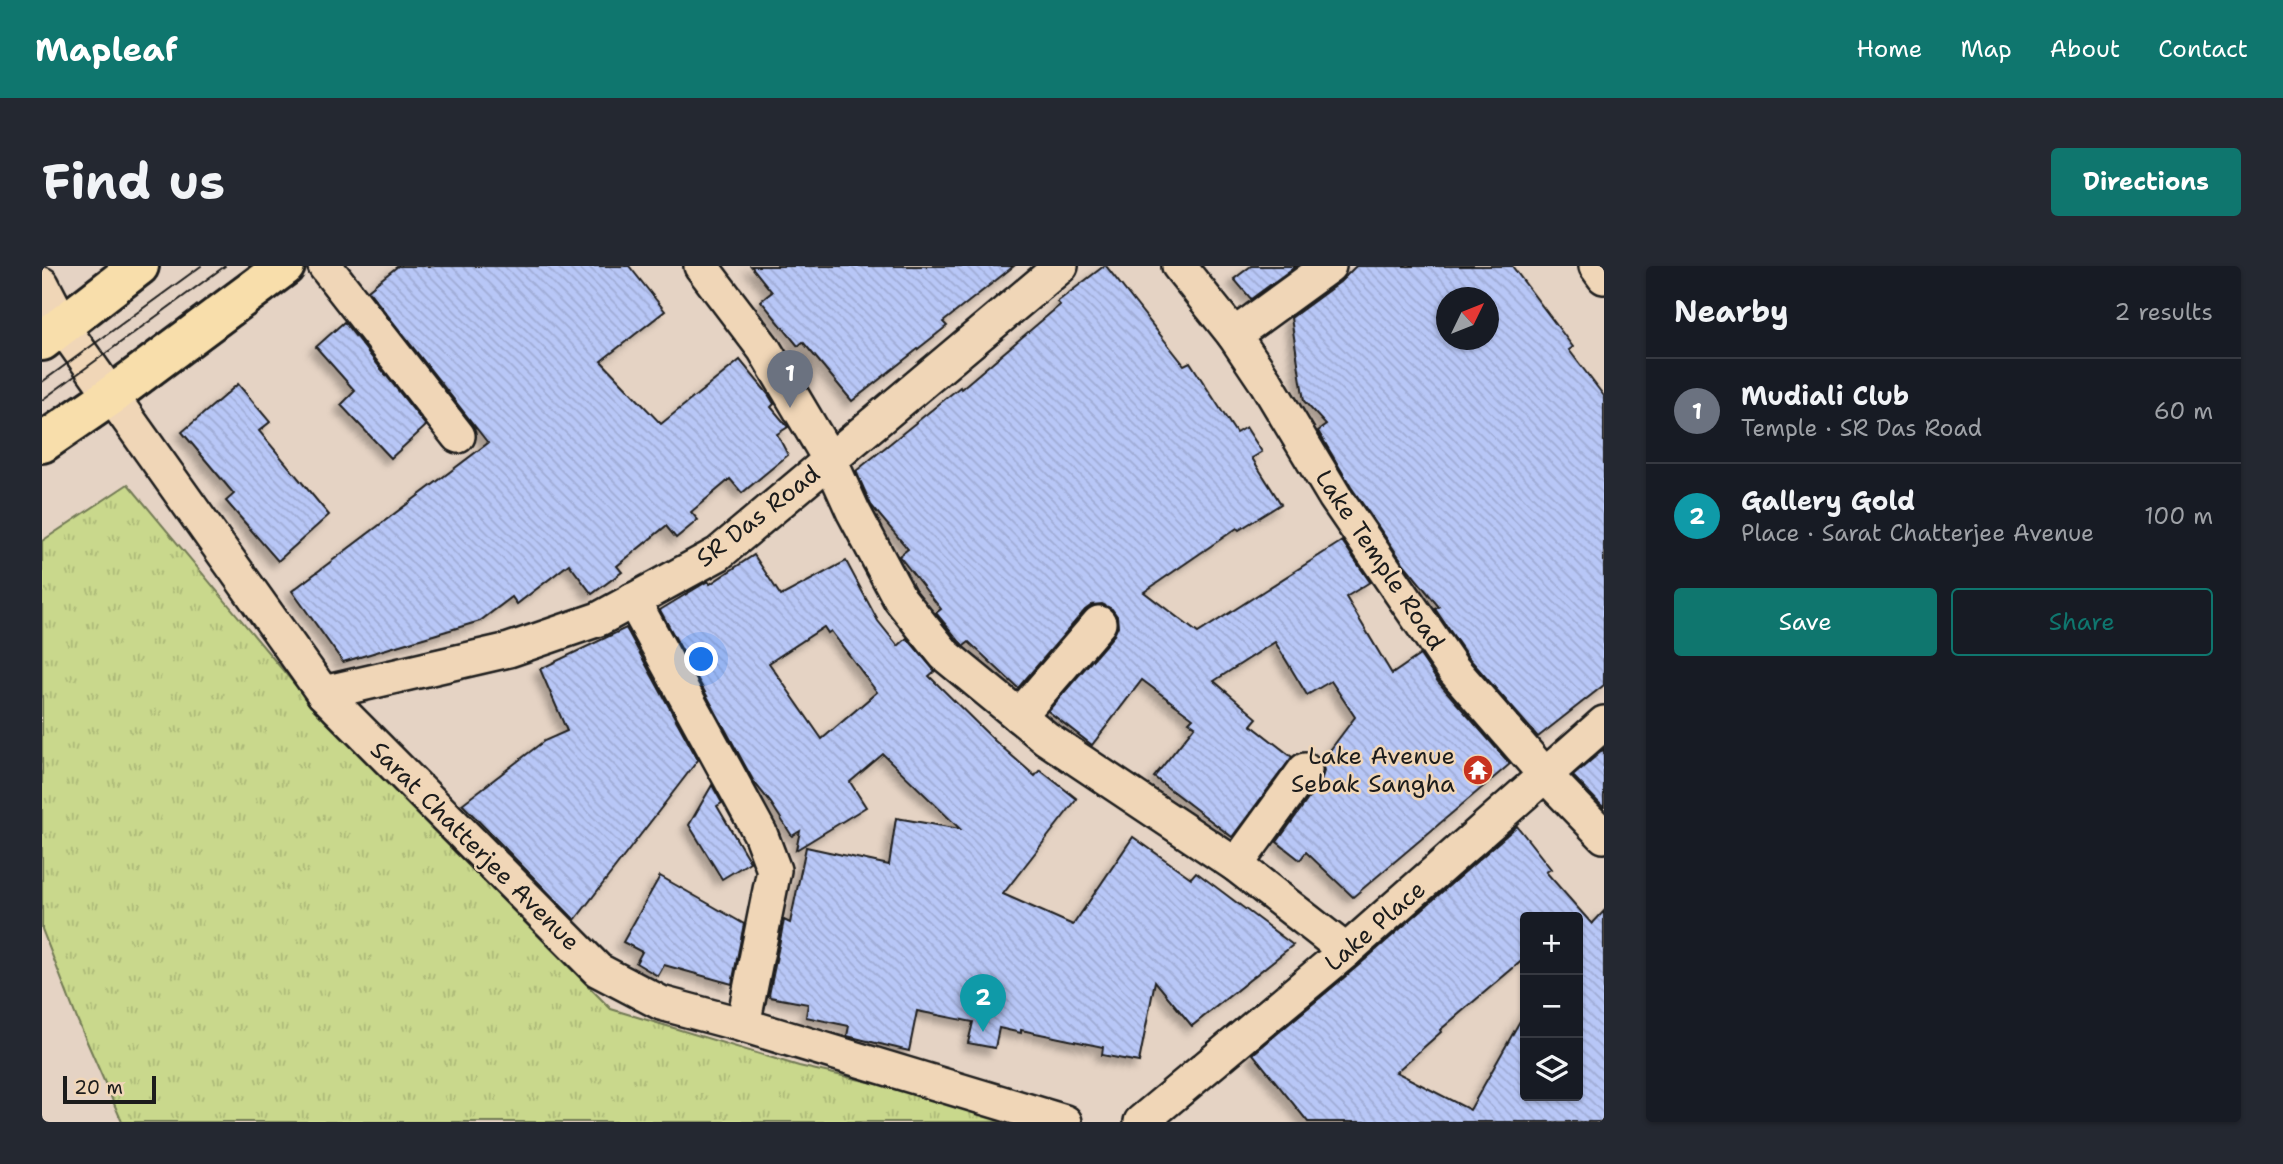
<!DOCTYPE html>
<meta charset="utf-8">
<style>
:root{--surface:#171b24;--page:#242831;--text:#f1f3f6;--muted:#9ea1a6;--line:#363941;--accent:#0f766e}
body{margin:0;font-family:"Shantell Sans",sans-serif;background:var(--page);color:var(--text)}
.controls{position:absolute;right:21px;bottom:21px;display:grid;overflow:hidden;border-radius:7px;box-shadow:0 2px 5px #0004}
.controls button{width:63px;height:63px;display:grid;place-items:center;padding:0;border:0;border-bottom:2px solid var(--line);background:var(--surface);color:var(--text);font:35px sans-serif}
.compass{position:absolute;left:1394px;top:21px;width:63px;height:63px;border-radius:50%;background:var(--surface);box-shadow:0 2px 5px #0004;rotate:47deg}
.scale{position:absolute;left:21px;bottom:18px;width:93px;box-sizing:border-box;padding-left:7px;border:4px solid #1c1c1c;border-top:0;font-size:19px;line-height:24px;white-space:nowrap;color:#1c1c1c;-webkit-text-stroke:5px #f0d6b7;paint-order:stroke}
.you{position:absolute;left:660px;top:394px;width:24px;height:24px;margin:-18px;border:5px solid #fff;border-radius:50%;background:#1a73e8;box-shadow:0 0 0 10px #1a73e833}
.badge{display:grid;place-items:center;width:46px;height:46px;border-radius:50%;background:var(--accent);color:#fff;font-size:23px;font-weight:700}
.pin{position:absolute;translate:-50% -58px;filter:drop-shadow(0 2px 4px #0008)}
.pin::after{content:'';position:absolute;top:37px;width:24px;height:21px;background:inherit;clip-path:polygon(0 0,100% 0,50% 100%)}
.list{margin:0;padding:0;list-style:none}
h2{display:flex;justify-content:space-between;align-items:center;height:91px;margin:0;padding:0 28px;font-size:30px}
h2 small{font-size:23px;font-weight:400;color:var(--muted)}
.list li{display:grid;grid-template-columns:46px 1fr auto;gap:21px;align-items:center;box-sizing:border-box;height:105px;padding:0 28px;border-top:2px solid var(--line)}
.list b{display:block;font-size:26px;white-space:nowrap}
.list p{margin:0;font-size:23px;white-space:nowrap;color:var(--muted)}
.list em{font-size:23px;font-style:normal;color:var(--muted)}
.actions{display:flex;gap:14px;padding:21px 28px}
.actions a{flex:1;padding:16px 0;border:2px solid var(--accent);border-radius:7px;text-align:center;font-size:24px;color:var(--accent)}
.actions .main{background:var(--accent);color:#fff}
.icon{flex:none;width:38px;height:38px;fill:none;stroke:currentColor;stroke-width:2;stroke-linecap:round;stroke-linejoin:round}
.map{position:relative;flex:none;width:1562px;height:856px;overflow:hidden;border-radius:7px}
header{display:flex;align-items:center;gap:42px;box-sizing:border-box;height:98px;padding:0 35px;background:var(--accent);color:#fff}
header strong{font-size:33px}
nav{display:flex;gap:38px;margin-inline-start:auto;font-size:24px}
.intro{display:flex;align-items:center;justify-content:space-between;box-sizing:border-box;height:168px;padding:0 42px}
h1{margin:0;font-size:49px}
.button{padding:18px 32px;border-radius:7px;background:var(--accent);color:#fff;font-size:24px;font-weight:700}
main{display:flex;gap:42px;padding:0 42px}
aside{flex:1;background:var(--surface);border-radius:7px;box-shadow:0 2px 5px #0004}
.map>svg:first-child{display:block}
.grass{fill:url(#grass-tufts);stroke:#727a54;stroke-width:2}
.building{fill:url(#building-back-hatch);stroke:#1c1c1c;stroke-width:2;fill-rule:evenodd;filter:url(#shadow)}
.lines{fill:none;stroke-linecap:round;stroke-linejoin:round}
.minor-casing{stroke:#1c1c1c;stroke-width:38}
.major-casing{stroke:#1c1c1c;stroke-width:44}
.minor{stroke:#f0d6b7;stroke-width:33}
.major{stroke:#f8deab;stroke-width:38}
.tram{stroke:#1c1c1c;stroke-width:2}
.labels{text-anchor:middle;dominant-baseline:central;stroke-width:5;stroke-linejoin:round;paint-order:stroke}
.street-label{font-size:24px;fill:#1c1c1c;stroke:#f0d6b7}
.poi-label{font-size:24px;fill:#1c1c1c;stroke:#f0d6b7;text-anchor:end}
</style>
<header>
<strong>Mapleaf</strong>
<nav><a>Home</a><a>Map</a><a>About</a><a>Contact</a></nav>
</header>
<div class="intro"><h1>Find us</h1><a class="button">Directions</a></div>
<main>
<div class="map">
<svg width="1562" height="856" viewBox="0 0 1562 856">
<defs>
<pattern id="grass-tufts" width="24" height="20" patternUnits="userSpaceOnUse" patternTransform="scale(1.75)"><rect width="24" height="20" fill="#c9d88c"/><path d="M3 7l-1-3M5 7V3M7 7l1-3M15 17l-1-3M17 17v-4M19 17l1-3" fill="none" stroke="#acb978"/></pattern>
<pattern id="building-back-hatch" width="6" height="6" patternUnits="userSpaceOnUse" patternTransform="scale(1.75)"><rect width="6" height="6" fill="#b8c7f7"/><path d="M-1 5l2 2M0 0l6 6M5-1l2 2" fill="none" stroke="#9eaad3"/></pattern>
<filter id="shadow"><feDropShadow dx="-6" dy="6" stdDeviation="3.5" flood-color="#0004"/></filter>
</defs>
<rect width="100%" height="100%" fill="#e5d3c4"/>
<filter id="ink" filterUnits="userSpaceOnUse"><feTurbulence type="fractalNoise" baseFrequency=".0143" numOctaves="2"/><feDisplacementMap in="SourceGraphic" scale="14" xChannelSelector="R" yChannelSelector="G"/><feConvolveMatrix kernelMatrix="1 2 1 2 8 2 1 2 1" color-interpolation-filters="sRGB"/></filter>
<g filter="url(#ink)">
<!-- grass -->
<path class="grass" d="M86,218l198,238 285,287 188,57 246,56h-923l-45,-103 -35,-90v-388z"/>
<!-- building -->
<g class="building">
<path d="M356,0h231l36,45 -64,50 60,63 79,-64 28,34 6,10 -3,3 17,20 -11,7 11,21 -46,38 -12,-14 -39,33 7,8 -22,18 -10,-12 -49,40 5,6 -30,22 -23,-30 -52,40 -5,-7 -32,24 -137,41 -51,-71 196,-148 -120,-153z"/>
<path d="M709,0h263l-71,56 4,4 -95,75 -49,-59 -5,4 -37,-45 11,-9z"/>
<path d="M1062,0h2l78,99 6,-3 46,71 10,-6 16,25 -10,6 29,46 -42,26 -2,-2 -93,64 54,41 144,-92 28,41 -24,15 46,77 28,-19 18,27 72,82 -157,133 -47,-45 -6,8 -23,-18 44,-61 3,-10 -2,-10 33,-44 -24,-36 -24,14 -32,-53 -61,39 43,37 -6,7 41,32 -60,80 -78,-60 41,-51 -6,-4 4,-4 -51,-38 -50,65 -44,-34 66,-76 4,-9 -1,-10 -5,-7 -10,-5 -10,1 -7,5 -67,78 -49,-46 -5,4 -5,-5 -23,-28 5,-4 -42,-53 9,-7 -37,-44 -15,-34 104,-84 1,2 99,-84 -3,-3z"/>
<path d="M1209,0h45l-45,33 -17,-20z"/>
<path d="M1314,0h156l61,81 -4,3 35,46v289l-66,52 -70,-80 -33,-48 4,-2 -35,-43 -53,-77 -33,-56 8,-6 -22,-24 -13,-83 49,-36zM1404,32h42v42h-42z"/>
<path d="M302,56l82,104 -35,32 -50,-53 14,-14 -39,-44z"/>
<path d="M196,118l32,38 -11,9 70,84 -51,46 -52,-60 8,-7 -52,-62z"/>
<path d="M712,289l27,41 65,-35 32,60 20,25 9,-8 28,33 -6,5 65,64 41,36 5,-6 37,29 -74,95 70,31 60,-88 58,41 5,-6 97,73 -101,81 -37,-45 -16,81 -37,-7 1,-8 -82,-17v3l-22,-5 -4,20 -27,-5 5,-21 -56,-11 -8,40 -62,-15 2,-10 -43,-9 2,-13 -38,-7 -1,-2 15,-75 6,3 16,-76 83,18 7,-47 64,11 -77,-75 -33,28 16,25 -70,43 4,-19 -8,5 -21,-33 -17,-21 -94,-172 48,-29 2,3zM782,361l4,6 3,-2 46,61 -55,47 -53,-76z"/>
<path d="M584,362l72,132 -123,160 -113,-116 82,-63 23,-10 -27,-62z"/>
<path d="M1562,483v59l-31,-32z"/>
<path d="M670,519l10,18 -5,3 33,56 -28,17 -33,-54z"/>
<path d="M1475,560l34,43 -5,3 46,52 12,-13v211h-296l-55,-68 106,-89zM1483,651h53v179h-53v-84l-55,98 -74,-38 45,-40 -1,-2 85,-72z"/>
<path d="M618,610l84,48 -12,60 -68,-19 -6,11 -22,-13 6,-11 -19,-10z"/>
</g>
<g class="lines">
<!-- minor casing -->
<g class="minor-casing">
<g id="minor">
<path d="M283,0l133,170"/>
<path d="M659,0l63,83 66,111 23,51 47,88 45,56 101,83 190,127 110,86"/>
<path d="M1137,0l55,69 33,49 68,113 118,172 93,107 58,60"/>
<path d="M1554,0l8,11"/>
<path d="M0,18l27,52 254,357 275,277 63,33 82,22 322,97"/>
<path d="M1192,69l95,-69"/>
<path d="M591,334l127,233 14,37 -31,155"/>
<path d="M281,427l186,-43 90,-31 119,-65 343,-288"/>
<path d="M977,450l80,-93"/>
<path d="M1194,599l69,-95"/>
<path d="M1099,856l205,-171 258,-228"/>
</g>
</g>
<!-- major casing -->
<g class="major-casing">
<g id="major">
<path d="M0,75l97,-75"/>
<path d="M0,177l70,-48 173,-129"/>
</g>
</g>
<!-- minor -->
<use href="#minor" class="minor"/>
<!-- major -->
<use href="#major" class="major"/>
<!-- tram -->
<g class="tram">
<path d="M0,116l159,-116"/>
<path d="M0,134l183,-134"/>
</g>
</g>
</g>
<!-- icons -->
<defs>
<g id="temple-disc" transform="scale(1.575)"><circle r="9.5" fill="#c8321e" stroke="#f0d6b7"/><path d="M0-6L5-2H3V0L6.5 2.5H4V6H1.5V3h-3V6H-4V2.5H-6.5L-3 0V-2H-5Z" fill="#fff"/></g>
</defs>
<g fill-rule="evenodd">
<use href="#temple-disc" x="1436" y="504"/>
</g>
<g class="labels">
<!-- street labels -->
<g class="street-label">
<text transform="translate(716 250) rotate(-38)">SR Das Road</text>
<text transform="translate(1338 294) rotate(56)">Lake Temple Road</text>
<text transform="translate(433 580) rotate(45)">Sarat Chatterjee Avenue</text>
<text transform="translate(1333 660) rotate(-41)">Lake Place</text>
</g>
<!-- poi labels -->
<g class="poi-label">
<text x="1413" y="490">Lake Avenue<tspan x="1413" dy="28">Sebak Sangha</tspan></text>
</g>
</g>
</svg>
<div class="controls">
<button>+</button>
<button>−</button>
<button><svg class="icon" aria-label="layers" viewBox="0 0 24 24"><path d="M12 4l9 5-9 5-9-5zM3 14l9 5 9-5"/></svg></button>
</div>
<svg class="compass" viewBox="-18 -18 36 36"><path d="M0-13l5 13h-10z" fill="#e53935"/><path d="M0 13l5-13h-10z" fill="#9ea1a6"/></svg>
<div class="scale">20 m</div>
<div class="you"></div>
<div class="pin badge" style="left:748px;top:142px;background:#6b7280">1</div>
<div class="pin badge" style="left:941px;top:766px;background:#0f9aa8">2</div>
</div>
<aside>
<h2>Nearby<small>2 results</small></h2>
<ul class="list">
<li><span class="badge" style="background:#6b7280">1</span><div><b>Mudiali Club</b><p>Temple · SR Das Road</p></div><em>60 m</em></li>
<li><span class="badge" style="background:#0f9aa8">2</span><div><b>Gallery Gold</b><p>Place · Sarat Chatterjee Avenue</p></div><em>100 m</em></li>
</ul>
<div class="actions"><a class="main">Save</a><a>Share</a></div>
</aside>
</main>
